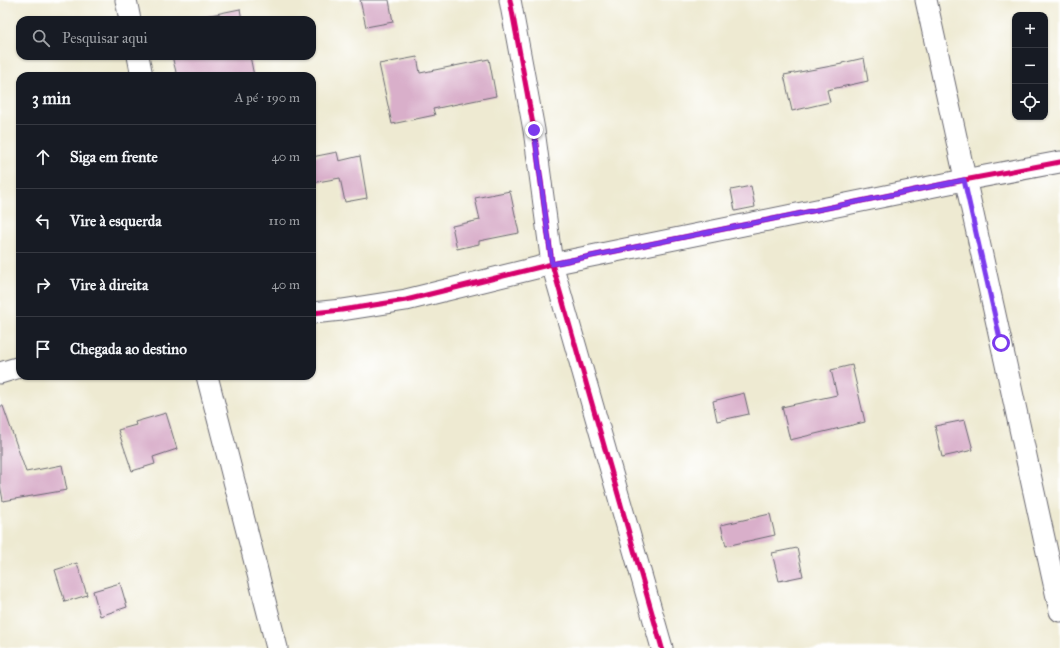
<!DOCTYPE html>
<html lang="pt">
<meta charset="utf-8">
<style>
:root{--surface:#171b24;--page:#20242c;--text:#f1f3f6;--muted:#9ea1a6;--line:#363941}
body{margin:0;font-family:"IM FELL Great Primer",serif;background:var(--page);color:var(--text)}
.controls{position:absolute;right:12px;top:12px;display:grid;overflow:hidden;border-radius:8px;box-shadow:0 1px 3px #0004}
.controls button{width:36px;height:36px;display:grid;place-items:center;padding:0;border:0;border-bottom:1px solid var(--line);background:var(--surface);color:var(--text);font:20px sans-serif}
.stop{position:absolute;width:12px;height:12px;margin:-9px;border:3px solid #7c3aed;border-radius:50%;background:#fff}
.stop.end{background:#7c3aed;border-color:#fff;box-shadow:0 1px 4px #0008}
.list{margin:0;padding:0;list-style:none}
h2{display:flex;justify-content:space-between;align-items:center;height:52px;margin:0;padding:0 16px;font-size:17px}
h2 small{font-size:13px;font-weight:400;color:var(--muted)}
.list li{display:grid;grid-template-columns:26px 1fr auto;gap:12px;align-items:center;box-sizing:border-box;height:64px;padding:0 16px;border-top:1px solid var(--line)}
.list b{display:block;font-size:15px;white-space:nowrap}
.list em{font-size:13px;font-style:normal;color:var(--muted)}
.icon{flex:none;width:22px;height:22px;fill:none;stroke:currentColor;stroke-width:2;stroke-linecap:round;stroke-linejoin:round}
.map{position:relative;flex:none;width:1060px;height:648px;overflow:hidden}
.search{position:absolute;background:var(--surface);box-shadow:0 1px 3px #0004;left:16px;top:16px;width:300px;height:44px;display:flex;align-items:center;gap:10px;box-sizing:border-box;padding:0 14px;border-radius:12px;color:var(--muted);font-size:15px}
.panel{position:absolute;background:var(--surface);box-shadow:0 1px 3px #0004;left:16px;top:72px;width:300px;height:308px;border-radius:12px}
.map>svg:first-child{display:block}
.building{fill:#d9afca}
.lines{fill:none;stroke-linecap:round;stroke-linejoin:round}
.street-casing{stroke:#696870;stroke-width:23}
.street{stroke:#fff;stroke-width:21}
.cycleway-casing{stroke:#fff;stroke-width:8}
.cycleway{stroke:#d6006c;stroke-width:5}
.route{stroke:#7c3aed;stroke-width:5}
</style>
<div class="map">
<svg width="1060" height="648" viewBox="0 0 1060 648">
<rect width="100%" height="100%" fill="#fff"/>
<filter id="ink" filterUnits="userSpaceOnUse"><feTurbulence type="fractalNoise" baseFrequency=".025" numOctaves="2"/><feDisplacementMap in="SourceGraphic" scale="8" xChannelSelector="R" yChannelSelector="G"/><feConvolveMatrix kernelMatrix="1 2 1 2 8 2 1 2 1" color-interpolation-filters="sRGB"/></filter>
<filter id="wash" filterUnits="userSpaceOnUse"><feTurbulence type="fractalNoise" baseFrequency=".012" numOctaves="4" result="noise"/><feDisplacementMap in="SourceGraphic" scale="16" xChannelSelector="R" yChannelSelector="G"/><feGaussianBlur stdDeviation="0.9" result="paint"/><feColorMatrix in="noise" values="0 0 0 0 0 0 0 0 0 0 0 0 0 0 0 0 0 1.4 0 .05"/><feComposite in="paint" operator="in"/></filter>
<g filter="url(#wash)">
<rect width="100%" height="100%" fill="#eeead2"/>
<g id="blocks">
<!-- building -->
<g class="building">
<path d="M360,0h29l4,22 -27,5z"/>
<path d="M240,9l2,11h-56z"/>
<path d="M172,56h78l4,20h-77z"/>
<path d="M417,57l3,16 69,-14 7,37 -63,13 2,6 -43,9 -13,-60z"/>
<path d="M864,58l4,23 -41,9 3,12 -38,9 -8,-36 58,-11v-1z"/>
<path d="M337,152l2,9 21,-5 7,42 -22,4 -5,-24 -28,5v-26z"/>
<path d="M751,186l4,21 -20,4 -4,-21z"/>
<path d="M510,191l9,42 -40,8v3l-22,5 -5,-23 28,-6 -5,-22z"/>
<path d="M852,365l13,57 -75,18 -8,-33 55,-12 -6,-25z"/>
<path d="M744,393l5,21 -32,7 -4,-20z"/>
<path d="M0,406h3l23,66 36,-7 5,25 -64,11 -3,-17z"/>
<path d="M166,413l11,36 -24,8 2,7 -23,7 -14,-41 18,-5 -1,-3z"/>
<path d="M965,420l8,30 -31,7 -7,-31z"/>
<path d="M770,514l5,21 -49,11 -5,-21z"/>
<path d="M797,548l6,28 -24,5 -7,-28z"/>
<path d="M77,563l10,32 -22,7 -10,-32z"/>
<path d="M120,583l7,24 -27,9 -7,-25z"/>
</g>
</g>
</g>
<g filter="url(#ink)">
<use href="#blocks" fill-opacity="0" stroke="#696870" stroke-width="1"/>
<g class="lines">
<!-- street casing -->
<g class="street-casing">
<g id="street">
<path d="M126,0l4,20"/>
<path d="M510,0l24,130 18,134 110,384"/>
<path d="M926,0l134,611"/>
<path d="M138,56l4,20"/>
<path d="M312,313l30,-3 64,-10 146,-36 412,-84 96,-18"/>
<path d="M0,373l20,-6"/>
<path d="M207,376l70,272"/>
</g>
</g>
<!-- street -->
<use href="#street" class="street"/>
<!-- cycleway casing -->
<g class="cycleway-casing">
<g id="cycleway">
<path d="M510,0l24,130 18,134 110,384"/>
<path d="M312,313l30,-3 64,-10 146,-36 412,-84 96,-18"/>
</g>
</g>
<!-- cycleway -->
<use href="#cycleway" class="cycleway"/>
</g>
</g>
<g class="lines" filter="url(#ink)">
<!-- route -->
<path class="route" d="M534,130l18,134 412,-84 37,163"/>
</g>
</svg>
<div class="controls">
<button>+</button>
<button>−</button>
<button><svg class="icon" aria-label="locate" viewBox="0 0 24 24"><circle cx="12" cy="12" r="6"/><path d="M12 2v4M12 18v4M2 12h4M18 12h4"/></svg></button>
</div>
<div class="stop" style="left:1001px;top:343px"></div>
<div class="stop end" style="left:534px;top:130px"></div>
<div class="search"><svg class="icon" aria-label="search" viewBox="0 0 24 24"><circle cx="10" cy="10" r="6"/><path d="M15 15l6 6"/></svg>Pesquisar aqui</div>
<section class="panel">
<h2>3 min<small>A pé · 190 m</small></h2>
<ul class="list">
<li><svg class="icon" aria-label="ahead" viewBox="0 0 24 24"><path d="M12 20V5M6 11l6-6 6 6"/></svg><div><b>Siga em frente</b></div><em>40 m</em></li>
<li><svg class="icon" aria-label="left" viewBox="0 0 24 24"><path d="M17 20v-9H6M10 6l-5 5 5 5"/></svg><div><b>Vire à esquerda</b></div><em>110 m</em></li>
<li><svg class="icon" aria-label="right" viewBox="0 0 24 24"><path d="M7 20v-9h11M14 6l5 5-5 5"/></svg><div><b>Vire à direita</b></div><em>40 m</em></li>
<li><svg class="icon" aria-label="arrive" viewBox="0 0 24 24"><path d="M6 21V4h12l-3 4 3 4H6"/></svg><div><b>Chegada ao destino</b></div></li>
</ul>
</section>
</div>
